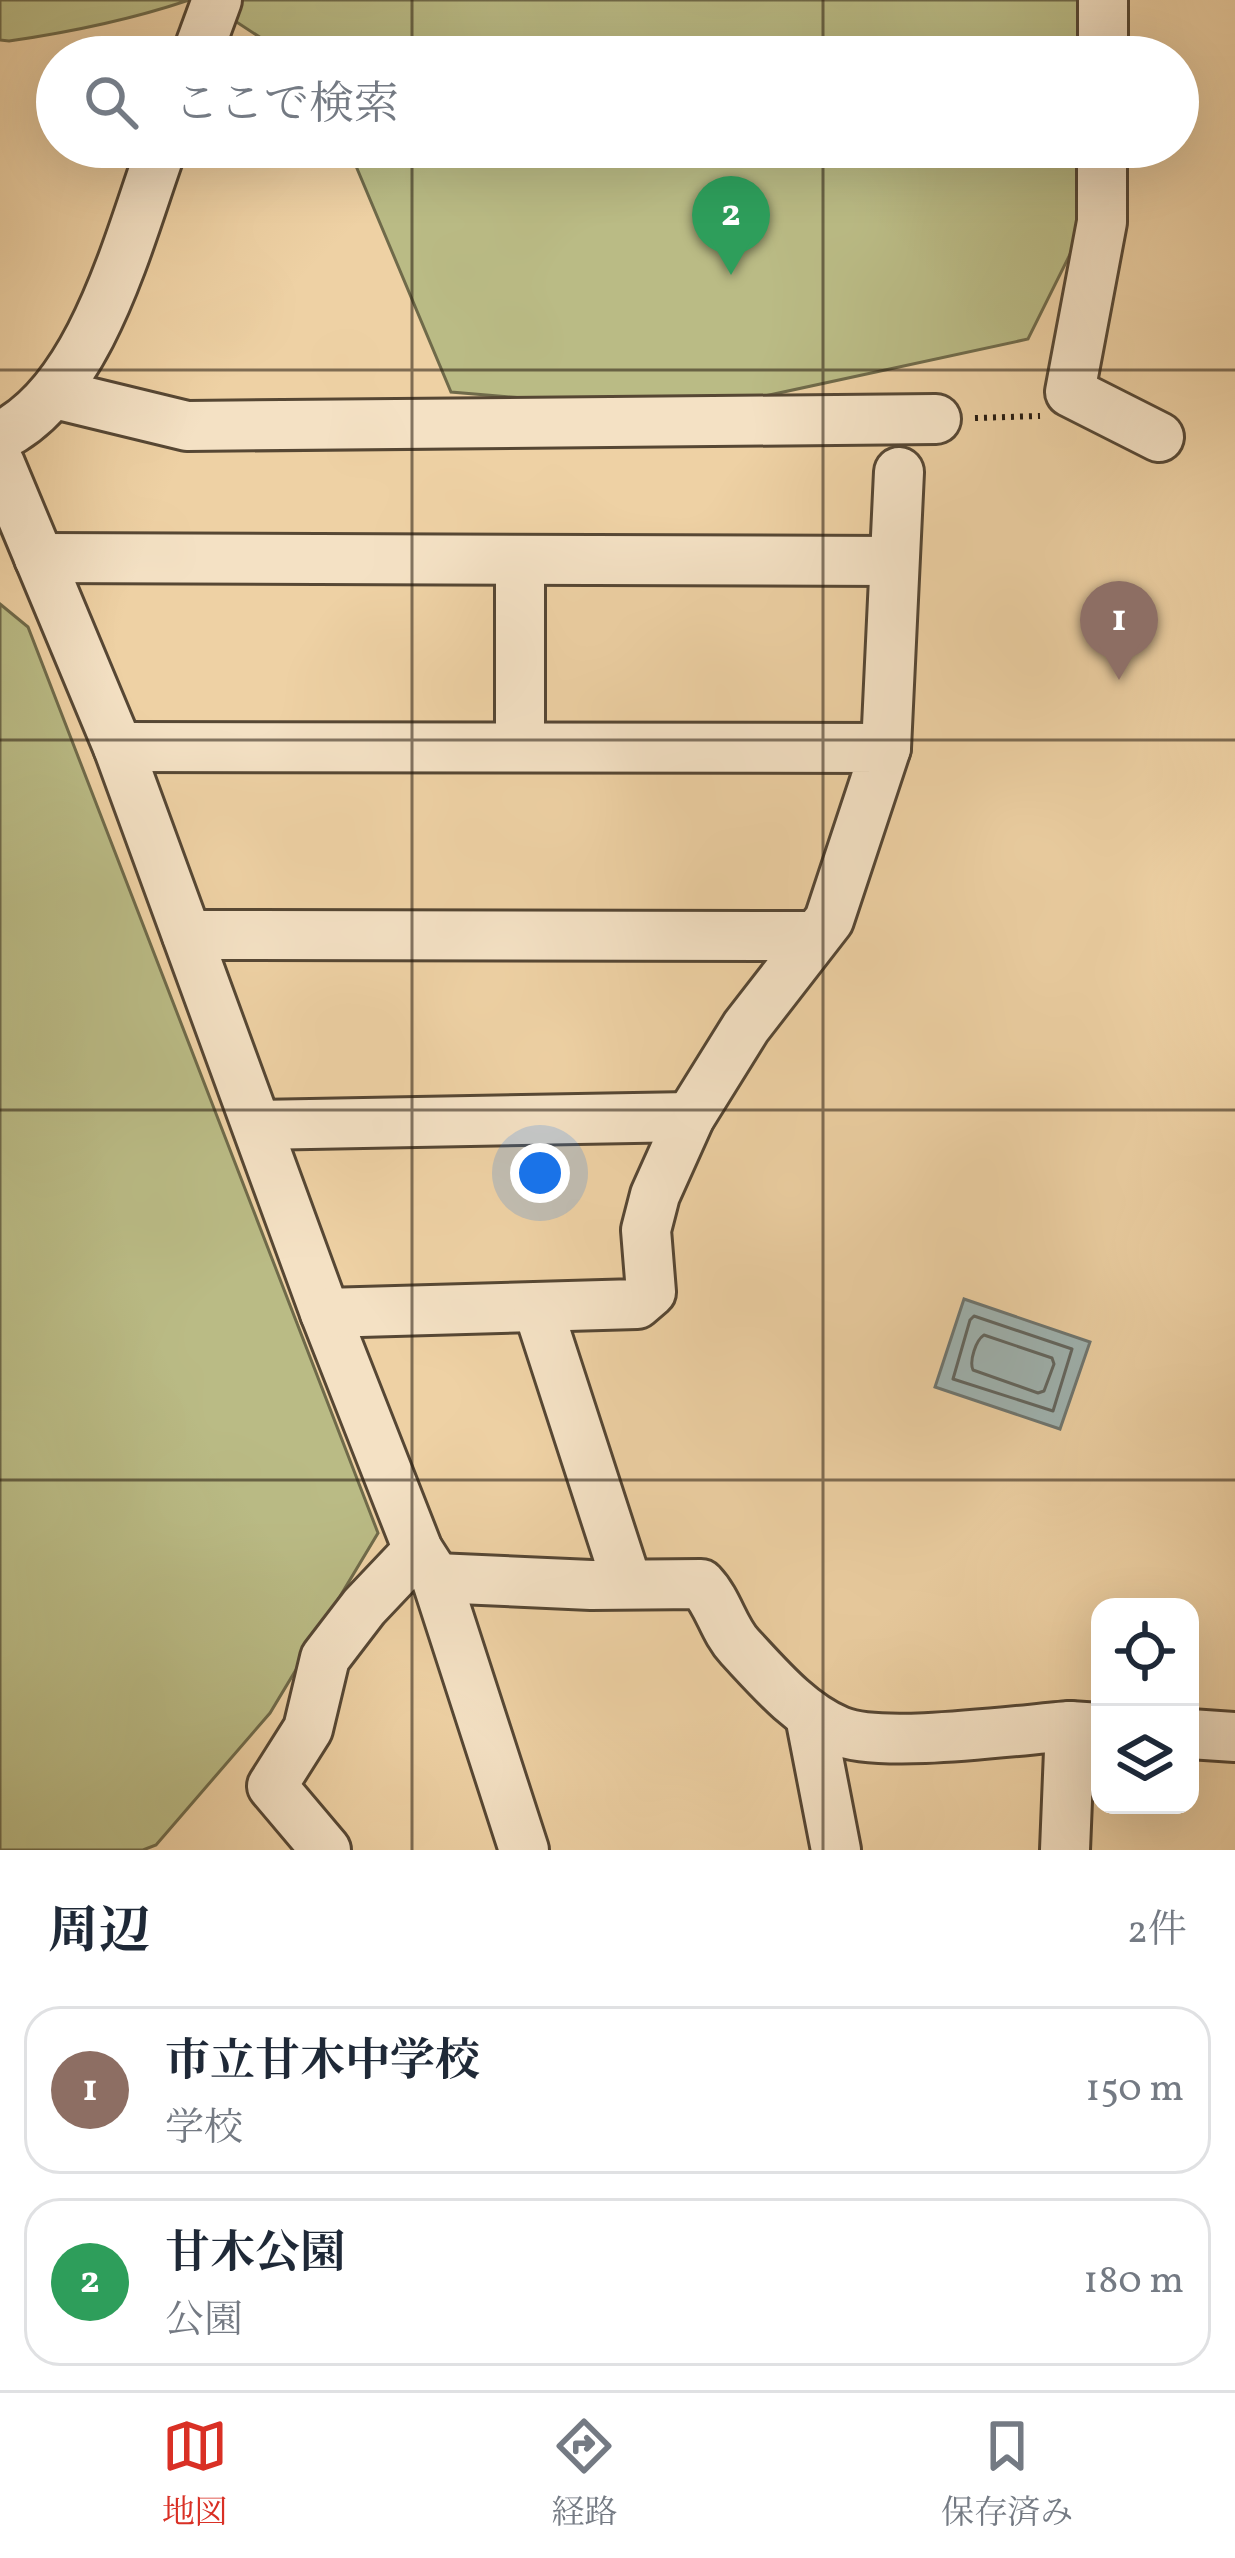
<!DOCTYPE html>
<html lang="ja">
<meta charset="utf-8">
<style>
:root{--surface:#fff;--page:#f6f6f7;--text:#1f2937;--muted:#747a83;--line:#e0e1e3;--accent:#d93025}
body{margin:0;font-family:Vollkorn,"Noto Serif JP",serif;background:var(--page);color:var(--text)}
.controls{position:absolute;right:36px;bottom:36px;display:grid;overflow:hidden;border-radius:24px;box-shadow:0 12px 48px #0002}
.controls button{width:108px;height:108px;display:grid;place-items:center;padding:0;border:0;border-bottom:3px solid var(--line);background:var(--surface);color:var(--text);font:60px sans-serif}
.you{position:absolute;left:540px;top:1173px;width:42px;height:42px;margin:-30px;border:9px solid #fff;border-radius:50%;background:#1a73e8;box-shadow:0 0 0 18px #1a73e833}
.badge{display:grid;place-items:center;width:78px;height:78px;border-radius:50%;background:var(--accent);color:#fff;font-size:39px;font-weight:700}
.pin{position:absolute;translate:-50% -99px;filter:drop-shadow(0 3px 6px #0008)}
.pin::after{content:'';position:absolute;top:63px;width:42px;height:36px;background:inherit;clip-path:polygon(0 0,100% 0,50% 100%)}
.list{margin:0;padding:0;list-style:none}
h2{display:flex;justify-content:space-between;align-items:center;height:156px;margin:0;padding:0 48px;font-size:51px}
h2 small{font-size:39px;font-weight:400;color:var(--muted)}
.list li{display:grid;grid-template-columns:78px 1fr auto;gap:36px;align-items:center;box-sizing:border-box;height:168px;margin:0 24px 24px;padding:0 24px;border:3px solid var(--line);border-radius:36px}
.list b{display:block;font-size:45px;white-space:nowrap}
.list p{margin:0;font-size:39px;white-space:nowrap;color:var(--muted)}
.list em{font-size:39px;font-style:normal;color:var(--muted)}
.icon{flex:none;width:66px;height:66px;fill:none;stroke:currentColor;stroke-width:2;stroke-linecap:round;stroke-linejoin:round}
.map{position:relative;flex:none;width:1235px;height:1850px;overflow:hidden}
.search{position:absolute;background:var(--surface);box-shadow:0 12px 48px #0002;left:36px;right:36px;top:36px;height:132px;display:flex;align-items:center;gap:30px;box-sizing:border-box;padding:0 42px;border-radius:66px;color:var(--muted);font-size:45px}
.sheet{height:540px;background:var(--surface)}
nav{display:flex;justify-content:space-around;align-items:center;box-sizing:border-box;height:168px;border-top:3px solid var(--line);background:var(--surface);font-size:33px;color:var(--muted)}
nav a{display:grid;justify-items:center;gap:6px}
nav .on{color:var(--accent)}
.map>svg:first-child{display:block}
.green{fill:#babb85;stroke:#6f6a4a;stroke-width:3}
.water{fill:#9fb4b2;stroke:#6e7671;stroke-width:3}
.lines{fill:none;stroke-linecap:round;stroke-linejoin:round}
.shore{stroke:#626660;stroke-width:3}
.minor-casing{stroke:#564734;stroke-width:54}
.path{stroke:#24190f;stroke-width:6;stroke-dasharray:3 6;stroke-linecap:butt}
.minor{stroke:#f4e1c4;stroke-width:48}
.grid{fill:none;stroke:#24190f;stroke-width:3;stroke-opacity:0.55}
</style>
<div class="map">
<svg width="1235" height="1850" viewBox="0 0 1235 1850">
<rect width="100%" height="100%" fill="#eed1a4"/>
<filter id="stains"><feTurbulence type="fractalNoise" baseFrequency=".00167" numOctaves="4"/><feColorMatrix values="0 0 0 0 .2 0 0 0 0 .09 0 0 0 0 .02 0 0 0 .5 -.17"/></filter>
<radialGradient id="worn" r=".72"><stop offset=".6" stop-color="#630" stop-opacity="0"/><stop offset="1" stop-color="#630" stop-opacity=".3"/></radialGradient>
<!-- green -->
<g class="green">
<path d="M0,0h189c-59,20 -118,32 -180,41l-9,-1z"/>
<path d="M203,0h885v57h-798z"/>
<path d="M348,147h744l-1,65 -63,127 -337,73 -240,-20z"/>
<path d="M0,604l28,23 350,906 -108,180 -114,132 -13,5h-143z"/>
</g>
<!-- water -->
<path class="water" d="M964,1299l126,43 -30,87 -125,-42z"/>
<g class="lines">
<!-- shore -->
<g class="shore">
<path d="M974,1316l98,33 -19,62 -100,-32 17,-59z"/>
<path d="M984,1335l68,23 2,6 -10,27 -6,2 -65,-23c-4,-9 3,-30 11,-35z"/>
</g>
<!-- minor casing -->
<g class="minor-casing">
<g id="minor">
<path d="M196,57l21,-57"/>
<path d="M1103,57v-57"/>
<path d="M1102,147v75l-32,170 89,45"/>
<path d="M55,394l132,32 749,-7"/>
<path d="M0,436c92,-44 129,-199 162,-289"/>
<path d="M0,464l118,283 207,566 93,237 18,28 88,272"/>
<path d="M39,558l855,3"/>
<path d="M520,560v186"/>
<path d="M118,747l768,1 -57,172 -83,107 -56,90 -35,78 -9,35 5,62 -14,12 -312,9"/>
<path d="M886,748l13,-276"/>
<path d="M187,935l628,1"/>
<path d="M257,1125l433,-8"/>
<path d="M538,1309l89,274"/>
<path d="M436,1578l155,7 110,-1c18,19 22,45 39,63 28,30 60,68 99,84 42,18 179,-1 231,-5l30,2"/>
<path d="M810,1716l26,134"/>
<path d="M1190,1734l45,3"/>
<path d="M326,1850l-54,-64 36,-57 17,-71 39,-51 54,-57"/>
<path d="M1065,1850l5,-124"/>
</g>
</g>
<!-- path -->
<path class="path" d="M975,418l65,-2"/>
<!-- minor -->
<use href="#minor" class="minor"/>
</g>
<!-- grid -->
<path class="grid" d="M412,0v57M823,0v57M412,147v1703M823,147v1703M0,370h1235M0,740h1235M0,1110h1235M0,1480h1235"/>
<rect width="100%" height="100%" filter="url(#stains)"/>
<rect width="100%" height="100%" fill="url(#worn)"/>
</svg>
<div class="controls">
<button><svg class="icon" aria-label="locate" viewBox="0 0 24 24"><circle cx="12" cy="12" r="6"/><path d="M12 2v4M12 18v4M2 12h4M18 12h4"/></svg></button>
<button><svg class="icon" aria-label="layers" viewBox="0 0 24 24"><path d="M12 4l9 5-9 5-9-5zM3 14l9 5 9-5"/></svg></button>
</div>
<div class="you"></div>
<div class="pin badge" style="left:1119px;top:680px;background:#8d6e63">1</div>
<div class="pin badge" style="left:731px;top:275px;background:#2e9e5b">2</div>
<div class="search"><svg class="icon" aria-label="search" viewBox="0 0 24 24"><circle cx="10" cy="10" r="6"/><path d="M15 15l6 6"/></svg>ここで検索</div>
</div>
<section class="sheet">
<h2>周辺<small>2件</small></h2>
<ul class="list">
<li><span class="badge" style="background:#8d6e63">1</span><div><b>市立甘木中学校</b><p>学校</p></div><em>150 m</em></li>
<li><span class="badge" style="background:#2e9e5b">2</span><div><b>甘木公園</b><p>公園</p></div><em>180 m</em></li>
</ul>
</section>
<nav>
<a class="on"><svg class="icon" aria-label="map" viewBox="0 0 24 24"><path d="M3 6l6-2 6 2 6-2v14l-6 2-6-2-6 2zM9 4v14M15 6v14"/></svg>地図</a>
<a><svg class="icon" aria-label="directions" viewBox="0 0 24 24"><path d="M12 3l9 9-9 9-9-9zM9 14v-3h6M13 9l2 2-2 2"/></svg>経路</a>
<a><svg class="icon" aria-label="saved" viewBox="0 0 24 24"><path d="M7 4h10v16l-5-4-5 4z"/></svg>保存済み</a>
</nav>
